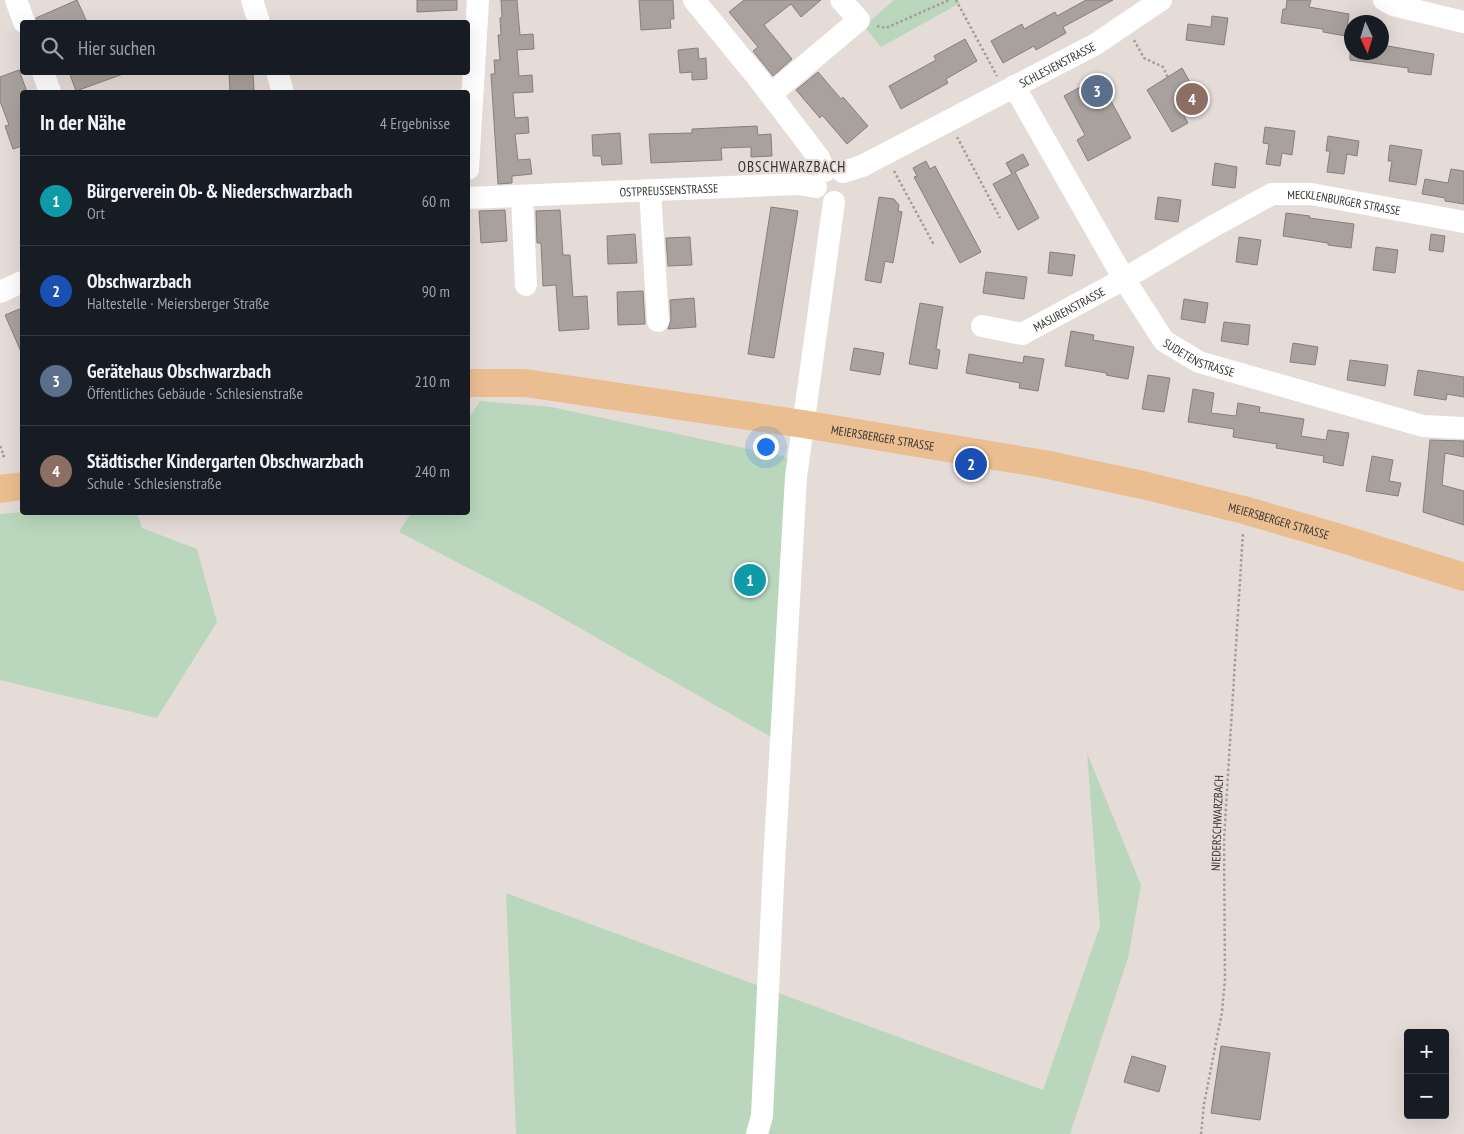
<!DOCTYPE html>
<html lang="de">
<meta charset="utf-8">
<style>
:root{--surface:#171b24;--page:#242831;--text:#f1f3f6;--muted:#9ea1a6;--line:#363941;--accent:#d18f9d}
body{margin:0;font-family:"PT Sans Narrow",sans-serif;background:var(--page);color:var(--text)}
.controls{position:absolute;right:15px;bottom:15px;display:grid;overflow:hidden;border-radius:5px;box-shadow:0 5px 20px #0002}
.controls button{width:45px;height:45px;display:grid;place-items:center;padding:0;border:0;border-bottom:1px solid var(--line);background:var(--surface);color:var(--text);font:25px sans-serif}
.compass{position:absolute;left:1344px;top:15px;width:45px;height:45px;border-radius:50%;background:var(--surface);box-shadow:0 5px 20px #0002;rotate:176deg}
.you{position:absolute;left:765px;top:446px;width:18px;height:18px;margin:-12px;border:4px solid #fff;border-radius:50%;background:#1a73e8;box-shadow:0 0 0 8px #1a73e833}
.badge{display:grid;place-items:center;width:32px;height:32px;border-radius:50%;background:var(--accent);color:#fff;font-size:16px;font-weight:700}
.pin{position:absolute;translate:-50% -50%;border:2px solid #fff;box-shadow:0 1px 5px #0006}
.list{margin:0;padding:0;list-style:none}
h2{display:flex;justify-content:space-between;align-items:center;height:65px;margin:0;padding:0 20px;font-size:21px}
h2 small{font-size:16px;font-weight:400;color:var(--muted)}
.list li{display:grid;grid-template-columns:32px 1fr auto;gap:15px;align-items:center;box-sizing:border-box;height:90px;padding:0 20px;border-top:1px solid var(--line)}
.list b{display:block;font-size:19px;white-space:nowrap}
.list p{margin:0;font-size:16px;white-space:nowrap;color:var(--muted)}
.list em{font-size:16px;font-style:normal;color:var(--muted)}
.icon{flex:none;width:28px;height:28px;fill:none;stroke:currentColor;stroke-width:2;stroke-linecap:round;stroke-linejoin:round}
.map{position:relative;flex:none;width:1464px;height:1134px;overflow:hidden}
.search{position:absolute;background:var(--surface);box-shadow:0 5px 20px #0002;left:20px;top:20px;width:450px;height:55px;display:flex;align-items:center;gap:12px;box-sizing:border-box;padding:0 18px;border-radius:5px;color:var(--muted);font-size:19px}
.panel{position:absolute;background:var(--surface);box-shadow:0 5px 20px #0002;left:20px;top:90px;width:450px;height:425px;border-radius:5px}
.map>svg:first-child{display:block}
.green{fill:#bad7bd}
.building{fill:#a9a19d;stroke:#877f7c}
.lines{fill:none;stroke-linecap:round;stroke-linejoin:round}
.path{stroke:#a39c99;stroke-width:2.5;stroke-dasharray:2.5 2.5;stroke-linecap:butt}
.minor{stroke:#fff;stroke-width:22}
.major{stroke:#ebbe92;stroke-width:28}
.labels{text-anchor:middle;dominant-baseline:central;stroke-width:4;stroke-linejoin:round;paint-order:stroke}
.street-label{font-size:12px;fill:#363331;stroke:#e5dcd8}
.quarter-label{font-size:15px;letter-spacing:1px;fill:#363331;stroke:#e5dcd8}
</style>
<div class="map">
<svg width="1464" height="1134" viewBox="0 0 1464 1134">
<rect width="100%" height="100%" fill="#e5dcd8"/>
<!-- green -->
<g class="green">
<path d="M894,0h64l2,3 -79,44 -17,-21z"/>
<path d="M480,401l71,6 240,51 -20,279 -230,-131 -142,-74 12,-19 57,-1v-92z"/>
<path d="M22,512l115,1 5,15 55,21 20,73 -60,96 -157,-38v-166z"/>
<path d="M1087,753l54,132 -13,73 -58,176h-554l-10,-241 537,197 57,-164z"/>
</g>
<!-- building -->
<g class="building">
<path d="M77,0l10,22h-50l-1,-4z"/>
<path d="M417,0h40v10l-40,2z"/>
<path d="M501,0h16l3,35 13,-1 1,15 -17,1 2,26 13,-1 1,17 -20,1 2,25 13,-1 1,16 -14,1 3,26 12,-1 2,15 -20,2v7l-14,1 -7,-110h4l-1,-14h6l-2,-25h3l-1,-17 2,-1z"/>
<path d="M639,0h34l1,19h-4l1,9 -30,2z"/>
<path d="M744,0h77l-20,17 -10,-13 -27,21 28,34 -19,17 -20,-25 5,-4 -29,-35z"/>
<path d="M1086,0h27l-50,27 3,6 -30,17 -2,-4 -31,17 -12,-22 31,-17 2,5 31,-17 2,4z"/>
<path d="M1287,0h24l-2,7 40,7 -3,22 -23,-4v-3l-42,-6 2,-14h3z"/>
<path d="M1212,16l16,2 -4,27 -38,-5 2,-16 23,3z"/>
<path d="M965,39l12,22 -31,18 2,4 -47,26 -12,-23 47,-26 -2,-4z"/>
<path d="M1382,45l52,9 -3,21 -23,-3v-4l-58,-8v-8h32z"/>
<path d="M698,48l1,11 7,-1 1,21 -15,1v-8l-12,1 -2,-23z"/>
<path d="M1182,68l21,37 -19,11 4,7 -16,9 -25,-42z"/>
<path d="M19,70l8,22h-5v54l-9,3 -8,-23 4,-1 -9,-24v-24z"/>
<path d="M69,72h53l1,2 -47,17z"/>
<path d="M229,72h24l1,18 -24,2z"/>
<path d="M818,72l23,27 2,-2 25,29 -21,18 -25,-29 -2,3 -24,-28z"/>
<path d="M1098,77l33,61 -43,23 -11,-21 8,-5 -21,-39z"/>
<path d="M757,126l1,9 13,-1 1,22 -21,1v-10l-30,1 1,12 -71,3 -2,-29 43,-1v-4z"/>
<path d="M1265,127l30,4 -3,24 -10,-2 -2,13 -14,-2 3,-20 -6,-1z"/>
<path d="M620,133l2,31 -20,1 -1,-9h-8l-1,-21z"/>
<path d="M1328,136l31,5 -2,15 -10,-2 -3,20 -17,-2 3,-21h-4z"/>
<path d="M1390,145l32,5 -6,35 -27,-4 3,-20h-4z"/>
<path d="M1023,154l6,11 -14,7 24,46 -21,12 -25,-46 19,-10 -6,-11z"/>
<path d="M926,161l4,8 5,-3 46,86 -21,11 -46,-86 3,-1 -4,-8z"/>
<path d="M1215,163l22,4 -2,21 -23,-3z"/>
<path d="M1451,169l13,2v33l-19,-3v-3l-23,-4 3,-15 23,4z"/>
<path d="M879,197l15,2 5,6 -1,6 4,1 -9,51 -8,-2 -4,22 -16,-3z"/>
<path d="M1158,197l23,3 -3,22 -23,-3z"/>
<path d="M771,207l27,4 -24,147 -26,-4z"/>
<path d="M505,210l2,31 -26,2 -2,-32z"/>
<path d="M560,210l3,45h7l3,42 14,-1 2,33 -30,2 -3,-46 -13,1 -2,-43h-4l-1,-32z"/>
<path d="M1286,213l24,3 -1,2 45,6 -3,24 -23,-3v-2l-45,-7z"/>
<path d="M635,234l2,29 -29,1 -1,-28z"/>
<path d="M1431,234l14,2 -2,16 -14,-2z"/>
<path d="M690,237l2,28 -24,1 -2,-28z"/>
<path d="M1239,237l22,3 -4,25 -21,-3z"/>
<path d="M1376,247l22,3 -3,23 -22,-3z"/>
<path d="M1050,252l25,3 -3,21 -24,-3z"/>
<path d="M986,272l41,5 -3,22 -41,-6z"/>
<path d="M643,291l2,33 -27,1 -1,-33z"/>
<path d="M694,298l2,29 -28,2 3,-9 -1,-20z"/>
<path d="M1184,299l24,4 -3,20 -24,-4z"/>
<path d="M920,303l23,4 -7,42 4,1 -3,19 -28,-5z"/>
<path d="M22,308v46l-17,-39z"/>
<path d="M1224,322l26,3 -2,20 -27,-4z"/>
<path d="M1071,331l23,4 -1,5 41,7 -6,32 -22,-4 1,-2 -42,-7z"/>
<path d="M1293,343l25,4 -3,18 -25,-3z"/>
<path d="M854,348l30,5 -4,22 -30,-5z"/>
<path d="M969,354l54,9 1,-7 20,3 -6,32 -19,-3 1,-5 -54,-10z"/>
<path d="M1350,360l38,5 -3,21 -38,-6z"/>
<path d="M1418,370l46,7v20l-17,-3 -1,6 -32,-5z"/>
<path d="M1148,375l22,3 -6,34 -22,-3z"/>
<path d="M1193,389l21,4 -3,20 25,3 2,-13 22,4 -1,5 45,7 -3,17 25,4 2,-10 21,3 -6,33 -20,-4 1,-6 -48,-8 1,-4 -44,-7 1,-8 -46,-7z"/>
<path d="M1430,440l34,1v16l-19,-4 -3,32 22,6v34l-41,-13z"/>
<path d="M1372,456l21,4 -4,21 12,2 -3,13 -32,-5z"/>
<path d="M744,570l13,1 -1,19h-13z"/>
<path d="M1221,1046l49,7 -10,67 -49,-7z"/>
<path d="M1132,1056l34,10 -7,26 -35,-10z"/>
</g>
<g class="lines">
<!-- path -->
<g class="path">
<path d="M956,0l41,76"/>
<path d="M877,26l9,2 63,-28"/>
<path d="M1134,40l10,18 19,9 6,13"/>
<path d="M957,137l43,81"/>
<path d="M894,171l40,74"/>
<path d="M0,446l4,10h-4"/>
<path d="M1201,1134l3,-30 18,-92 3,-33 -1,-140 19,-307"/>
</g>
<!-- minor -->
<g class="minor">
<path d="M16,0l8,22"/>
<path d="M252,0l7,22"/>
<path d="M694,0l64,78 61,80 6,13"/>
<path d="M1384,0l9,5 71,17"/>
<path d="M43,72l7,20"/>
<path d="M277,72l6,20"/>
<path id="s1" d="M1014,86l110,193 40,62 35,21 224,64 41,2"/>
<path d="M771,94l88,-74 -18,-20"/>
<path d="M468,169l10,-169"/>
<path id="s2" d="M843,172l19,-6 234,-122 65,-44"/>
<path d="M650,190l8,131"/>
<path d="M522,196l4,89"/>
<path id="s3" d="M468,198l330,-14 18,3"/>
<path d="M0,292l22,-10"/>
<path id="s4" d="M982,326l40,8 102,-55 86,-51 62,-34h39l153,28"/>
<path d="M757,1134l5,-18 12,-252 22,-387 38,-275"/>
</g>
<!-- major -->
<g class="major">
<path id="s5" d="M468,383h57l278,41 241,40 103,22 97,24 99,29 121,38"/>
<path d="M0,489l22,-3"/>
</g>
</g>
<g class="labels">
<!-- street labels -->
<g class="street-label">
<text stroke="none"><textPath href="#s2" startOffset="240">SCHLESIENSTRASSE</textPath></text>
<text stroke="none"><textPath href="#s3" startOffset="201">OSTPREUSSENSTRASSE</textPath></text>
<text stroke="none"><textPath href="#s4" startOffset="400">MECKLENBURGER STRASSE</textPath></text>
<text stroke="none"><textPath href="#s4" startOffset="94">MASURENSTRASSE</textPath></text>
<text stroke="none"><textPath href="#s1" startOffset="335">SUDETENSTRASSE</textPath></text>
<text stroke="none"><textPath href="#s5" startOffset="419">MEIERSBERGER STRASSE</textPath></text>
<text stroke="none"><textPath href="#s5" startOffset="824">MEIERSBERGER STRASSE</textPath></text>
<text transform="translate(1217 823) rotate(-88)">NIEDERSCHWARZBACH</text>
</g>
<!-- quarter labels -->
<g class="quarter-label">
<text x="792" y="166">OBSCHWARZBACH</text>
</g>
</g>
</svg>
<div class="controls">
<button>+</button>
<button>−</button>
</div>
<svg class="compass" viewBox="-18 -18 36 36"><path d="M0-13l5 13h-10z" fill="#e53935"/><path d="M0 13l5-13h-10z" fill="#9ea1a6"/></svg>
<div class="you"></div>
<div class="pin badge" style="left:750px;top:580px;background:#0f9aa8">1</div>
<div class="pin badge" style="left:971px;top:464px;background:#1a4fb4">2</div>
<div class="pin badge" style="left:1097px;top:91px;background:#5c6f8a">3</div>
<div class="pin badge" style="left:1192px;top:99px;background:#8d6e63">4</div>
<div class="search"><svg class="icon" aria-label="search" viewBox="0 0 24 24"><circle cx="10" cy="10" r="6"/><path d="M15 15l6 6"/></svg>Hier suchen</div>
<section class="panel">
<h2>In der Nähe<small>4 Ergebnisse</small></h2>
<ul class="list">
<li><span class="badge" style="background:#0f9aa8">1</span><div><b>Bürgerverein Ob- &amp; Niederschwarzbach</b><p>Ort</p></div><em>60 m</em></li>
<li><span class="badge" style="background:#1a4fb4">2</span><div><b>Obschwarzbach</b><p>Haltestelle · Meiersberger Straße</p></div><em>90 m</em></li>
<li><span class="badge" style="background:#5c6f8a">3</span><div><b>Gerätehaus Obschwarzbach</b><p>Öffentliches Gebäude · Schlesienstraße</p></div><em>210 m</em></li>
<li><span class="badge" style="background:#8d6e63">4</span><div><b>Städtischer Kindergarten Obschwarzbach</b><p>Schule · Schlesienstraße</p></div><em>240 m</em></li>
</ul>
</section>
</div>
